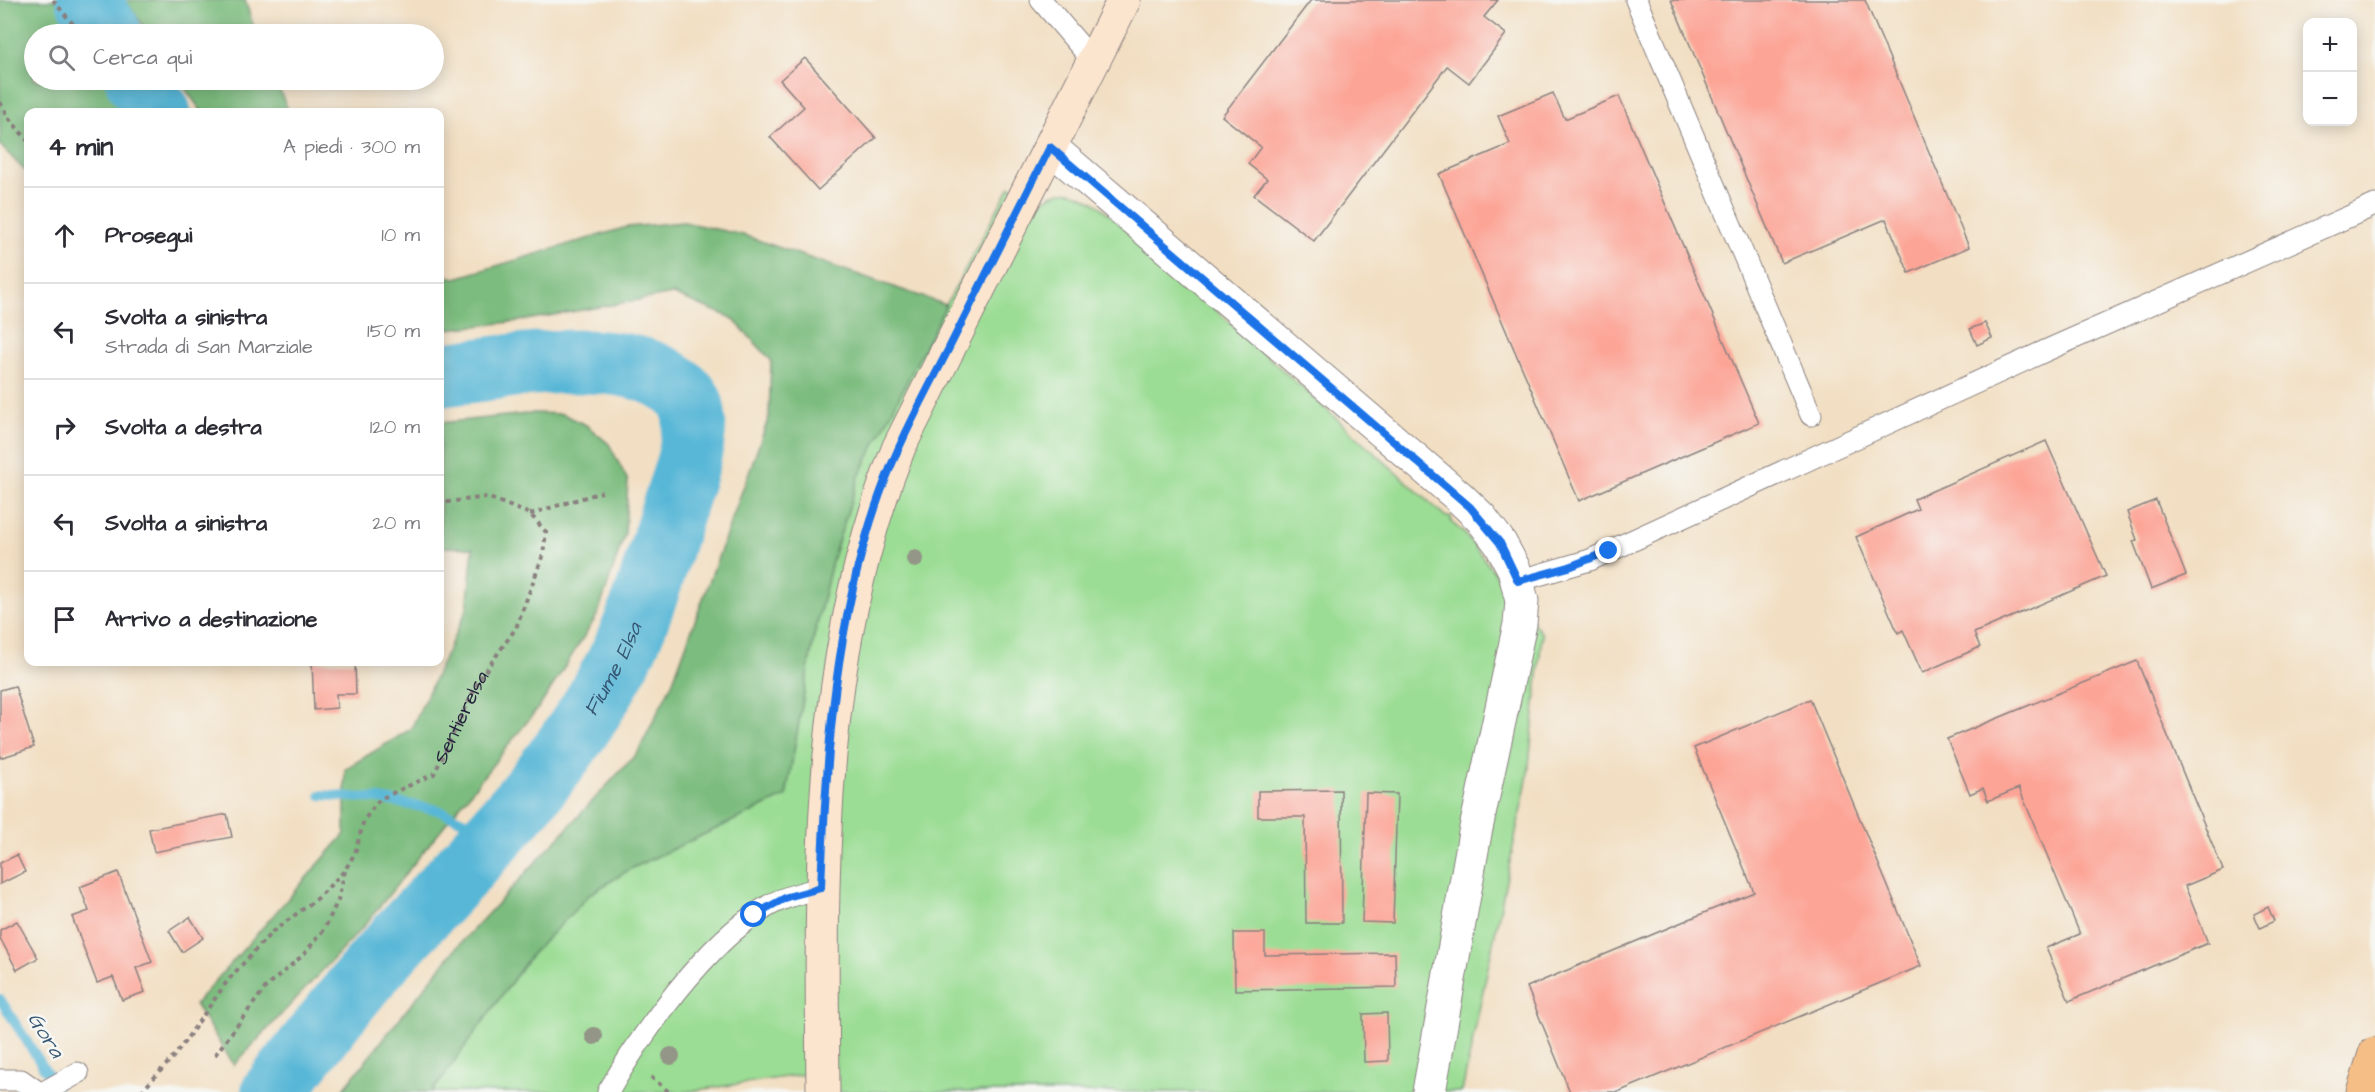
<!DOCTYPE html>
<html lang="it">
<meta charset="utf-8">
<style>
:root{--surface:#fff;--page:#f7f7f7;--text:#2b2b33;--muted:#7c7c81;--line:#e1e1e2}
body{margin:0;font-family:"Architects Daughter",sans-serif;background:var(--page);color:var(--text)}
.controls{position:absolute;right:18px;top:18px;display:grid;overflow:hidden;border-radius:12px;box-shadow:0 3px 15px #0003}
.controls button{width:54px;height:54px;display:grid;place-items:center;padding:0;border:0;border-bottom:2px solid var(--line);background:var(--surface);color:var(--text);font:30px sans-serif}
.stop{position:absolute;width:18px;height:18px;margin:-14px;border:4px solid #1a73e8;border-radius:50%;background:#fff}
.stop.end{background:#1a73e8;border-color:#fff;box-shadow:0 2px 6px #0008}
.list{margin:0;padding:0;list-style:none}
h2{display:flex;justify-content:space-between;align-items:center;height:78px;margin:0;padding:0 24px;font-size:26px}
h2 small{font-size:20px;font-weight:400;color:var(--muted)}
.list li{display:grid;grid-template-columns:39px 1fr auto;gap:18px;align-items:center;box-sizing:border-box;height:96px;padding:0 24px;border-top:2px solid var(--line)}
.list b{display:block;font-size:22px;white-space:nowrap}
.list p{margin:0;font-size:20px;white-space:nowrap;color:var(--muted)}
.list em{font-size:20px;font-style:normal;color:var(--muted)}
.icon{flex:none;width:33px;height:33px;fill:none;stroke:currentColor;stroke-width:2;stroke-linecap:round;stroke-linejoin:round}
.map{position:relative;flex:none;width:2375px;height:1092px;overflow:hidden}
.search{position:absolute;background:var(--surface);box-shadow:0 3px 15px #0003;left:24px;top:24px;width:420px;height:66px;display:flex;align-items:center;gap:15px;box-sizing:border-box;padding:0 21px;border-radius:33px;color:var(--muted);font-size:22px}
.panel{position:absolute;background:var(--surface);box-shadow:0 3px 15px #0003;left:24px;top:108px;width:420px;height:558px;border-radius:12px}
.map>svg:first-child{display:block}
.green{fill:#9bdd94;stroke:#5e8068;stroke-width:1.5}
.forest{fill:#7cbc7e;stroke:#4f6f5c;stroke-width:1.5}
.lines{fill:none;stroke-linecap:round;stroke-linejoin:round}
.stream{stroke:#59b7d7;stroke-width:10}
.river{stroke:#59b7d7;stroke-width:64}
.building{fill:#fca597}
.lane-casing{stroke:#8a807f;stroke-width:23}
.street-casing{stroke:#8a807f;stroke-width:35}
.secondary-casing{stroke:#8a807f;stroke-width:35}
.primary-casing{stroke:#8a807f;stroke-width:35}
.path{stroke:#8a807f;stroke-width:4;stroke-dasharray:4.5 4.5;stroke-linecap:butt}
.lane{stroke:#fff;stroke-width:21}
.street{stroke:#fff;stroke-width:33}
.secondary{stroke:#fbe5cf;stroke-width:33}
.primary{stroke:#f6be87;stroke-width:33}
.tree{fill:#939687}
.route{stroke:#1a73e8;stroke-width:8}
.labels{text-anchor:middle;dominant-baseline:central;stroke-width:5;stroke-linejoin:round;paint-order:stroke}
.street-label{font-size:20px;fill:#22223b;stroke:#f6f6f2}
.water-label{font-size:21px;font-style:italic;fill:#355672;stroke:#f6f6f2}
</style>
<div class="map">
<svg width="2375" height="1092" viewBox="0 0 2375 1092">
<rect width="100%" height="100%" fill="#f6f6f2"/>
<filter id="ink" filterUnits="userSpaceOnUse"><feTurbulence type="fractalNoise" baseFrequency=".0167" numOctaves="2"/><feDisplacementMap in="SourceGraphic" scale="12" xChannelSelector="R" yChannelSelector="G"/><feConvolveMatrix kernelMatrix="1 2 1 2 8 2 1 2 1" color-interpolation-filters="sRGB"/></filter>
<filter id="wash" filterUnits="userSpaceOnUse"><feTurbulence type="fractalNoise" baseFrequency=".008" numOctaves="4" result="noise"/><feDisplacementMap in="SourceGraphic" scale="24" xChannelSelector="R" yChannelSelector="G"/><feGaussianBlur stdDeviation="1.35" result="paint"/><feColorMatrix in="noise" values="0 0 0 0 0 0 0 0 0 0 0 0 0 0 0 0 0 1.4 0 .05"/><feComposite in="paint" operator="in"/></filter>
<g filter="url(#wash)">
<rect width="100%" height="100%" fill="#f2dfc3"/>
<!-- green -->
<path class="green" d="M1010,186l30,17c22,-19 38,-12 60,3l346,311h5v5l13,11 78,101 -14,141 -66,317h-655l-1,-18 -122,18h-252l99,-137 59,-61 40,-25 156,-73 28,-160 19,-79 26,-81 87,-171z"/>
<!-- forest -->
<g class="forest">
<path d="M0,0h65l23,34h-54v46h83l18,32h-107v62l-28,-29z"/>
<path d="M125,0h120l11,34h-107z"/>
<path d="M179,80h96l14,32h-87z"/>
<path d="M684,222l59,13 203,70 -87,171 -26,81 -19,79 -28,160 -156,73 -40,25 -59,61 -99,137h-91l115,-144 182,-196 35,-71 96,-264 2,-57 -39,-42 -59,-24 -153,27 -80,9v-55l16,3 171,-51z"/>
<path d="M535,413l28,1 23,11 23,19 19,37 -3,52 -27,81 -56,89 -178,223 -130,139 -39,-61 150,-170v-65l66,-40 56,-120 6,-61 -33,-1v-124z"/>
</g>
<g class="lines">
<!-- stream -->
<g class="stream">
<path d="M321,795l59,4 58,11 56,25"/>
<path d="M0,999l56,88"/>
</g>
<!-- river -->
<g class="river">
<path d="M88,0l22,34"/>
<path d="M137,80l22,32"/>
<path id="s1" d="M273,1092c38,-47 74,-96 114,-140 81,-90 173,-177 229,-286 28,-53 43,-113 61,-170 8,-23 28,-79 10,-100 -51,-57 -179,-28 -247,-21"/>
</g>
</g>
<g id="blocks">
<!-- building -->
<g class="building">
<path d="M1311,0h187l-14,17 22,17 -37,49 -22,-17 -133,175 -60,-46 13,-16 -19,-15 13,-17 -39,-31z"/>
<path d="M1671,0h194l104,247 -60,26 -23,-54 -104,44z"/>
<path d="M805,58l71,80 -58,52 -48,-53 34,-30 -24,-27z"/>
<path d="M1553,93l12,26 54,-23 140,327 -180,78 -140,-327 71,-30 -12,-28z"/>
<path d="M1985,323l7,15 -15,7 -7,-16z"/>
<path d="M2046,441l60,135 -132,57 6,14 -58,26 -19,-43 -5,3 -42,-96 62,-28 -4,-10z"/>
<path d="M2156,500l30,75 -35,14 -18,-48 4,-1 -10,-28z"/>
<path d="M2137,661l86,209 -38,16 23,57 -139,58 -23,-53 34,-14 -61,-146 -31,13 -5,-13 -13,6 -23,-55z"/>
<path d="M312,662h43l1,32h-20l1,14 -23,2z"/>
<path d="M15,686l19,61 -34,11v-68z"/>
<path d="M1810,699l111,267 -303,126h-48l-43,-105 227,-95 -60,-144z"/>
<path d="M1341,790l1,133h-36l-1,-106h-47v-26z"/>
<path d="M1366,793l31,1 -4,129 -31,-1z"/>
<path d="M227,814l5,23 -78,15 -5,-23z"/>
<path d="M17,855l8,17 -25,12v-21z"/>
<path d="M118,872l34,90 -16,6 9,24 -23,8 -9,-23 -16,6 -25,-66 17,-6 -9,-24z"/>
<path d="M2268,907l6,14 -14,7 -6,-14z"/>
<path d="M190,917l13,21 -21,14 -13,-21z"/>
<path d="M17,921l21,37 -21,12 -17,-32v-8z"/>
<path d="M1234,933h31v22l130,-2 1,34 -161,3z"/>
<path d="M1387,1013l1,48 -24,1 -1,-48z"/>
</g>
</g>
</g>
<g filter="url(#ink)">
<use href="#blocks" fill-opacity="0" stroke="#8a807f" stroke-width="1.5"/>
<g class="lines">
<!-- lane casing -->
<g class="lane-casing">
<g id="lane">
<path d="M1041,0l52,61"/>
<path d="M1636,0l175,415"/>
<path d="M1518,581l72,-21 455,-209 330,-146"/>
<path d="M0,1080h21l17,12"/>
<path d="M44,1092l34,-19"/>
<path d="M608,1092c34,-59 98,-149 157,-184 17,-11 37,-15 56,-20"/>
</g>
</g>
<!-- street casing -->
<g class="street-casing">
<path id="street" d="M1050,147l408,349 23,22 19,25 14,26 8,32 -2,23 -45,209 -46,259"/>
</g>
<!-- secondary casing -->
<g class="secondary-casing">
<path id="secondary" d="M823,1092c-2,-219 -7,-438 76,-645l225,-447"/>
</g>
<!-- primary casing -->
<g class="primary-casing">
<path id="primary" d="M2363,1092l12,-38"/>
</g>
<!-- path -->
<g class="path">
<path d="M53,0l28,34"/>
<path d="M0,102l9,16 19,23"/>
<path d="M530,514l72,-22"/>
<path d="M215,1055l51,-68 37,-32 21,-25 14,-30 7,-29"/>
<path d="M651,1077l18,15"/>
<path id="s2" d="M141,1092l35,-38 52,-74 44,-48 46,-34 27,-28 10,-17 9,-33 16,-21 54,-25 45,-94 37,-52 27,-73 3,-23 -16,-18 -43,-17 -47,6"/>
</g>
<!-- lane -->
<use href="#lane" class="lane"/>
<!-- street -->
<use href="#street" class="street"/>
<!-- secondary -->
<use href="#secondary" class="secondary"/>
<!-- primary -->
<use href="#primary" class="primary"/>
</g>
<!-- trees -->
<g class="tree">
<circle cx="915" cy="559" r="9"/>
<circle cx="594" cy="1036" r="9"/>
<circle cx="671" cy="1056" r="9"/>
</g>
</g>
<g class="lines" filter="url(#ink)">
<!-- route -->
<path class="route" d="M754,915l33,-18 34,-9c5,-132 14,-269 59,-394 18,-50 44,-97 68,-144 34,-68 68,-136 102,-203l420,360 30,36 18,38 51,-14 40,-16"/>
</g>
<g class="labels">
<!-- street labels -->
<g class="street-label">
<text stroke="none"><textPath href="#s2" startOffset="506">Sentierelsa</textPath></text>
</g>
<!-- water labels -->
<g class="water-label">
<text stroke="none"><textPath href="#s1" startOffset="544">Fiume Elsa</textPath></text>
<text transform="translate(46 1035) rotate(58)">Gora</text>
</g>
</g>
</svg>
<div class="controls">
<button>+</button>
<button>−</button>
</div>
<div class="stop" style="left:754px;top:915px"></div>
<div class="stop end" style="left:1609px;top:551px"></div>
<div class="search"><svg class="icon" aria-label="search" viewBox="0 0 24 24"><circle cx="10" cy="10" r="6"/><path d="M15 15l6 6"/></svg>Cerca qui</div>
<section class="panel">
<h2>4 min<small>A piedi · 300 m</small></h2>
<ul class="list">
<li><svg class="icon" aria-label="ahead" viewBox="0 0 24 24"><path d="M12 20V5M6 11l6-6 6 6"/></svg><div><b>Prosegui</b></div><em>10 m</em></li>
<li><svg class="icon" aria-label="left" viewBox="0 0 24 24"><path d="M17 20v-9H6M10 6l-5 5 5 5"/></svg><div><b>Svolta a sinistra</b><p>Strada di San Marziale</p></div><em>150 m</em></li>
<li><svg class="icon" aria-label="right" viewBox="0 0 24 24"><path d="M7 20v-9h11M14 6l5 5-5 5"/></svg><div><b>Svolta a destra</b></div><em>120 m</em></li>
<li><svg class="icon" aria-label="left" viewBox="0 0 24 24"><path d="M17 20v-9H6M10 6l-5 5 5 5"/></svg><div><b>Svolta a sinistra</b></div><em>20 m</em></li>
<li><svg class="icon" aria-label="arrive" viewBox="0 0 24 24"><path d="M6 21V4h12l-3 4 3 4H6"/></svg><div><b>Arrivo a destinazione</b></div></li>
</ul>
</section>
</div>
